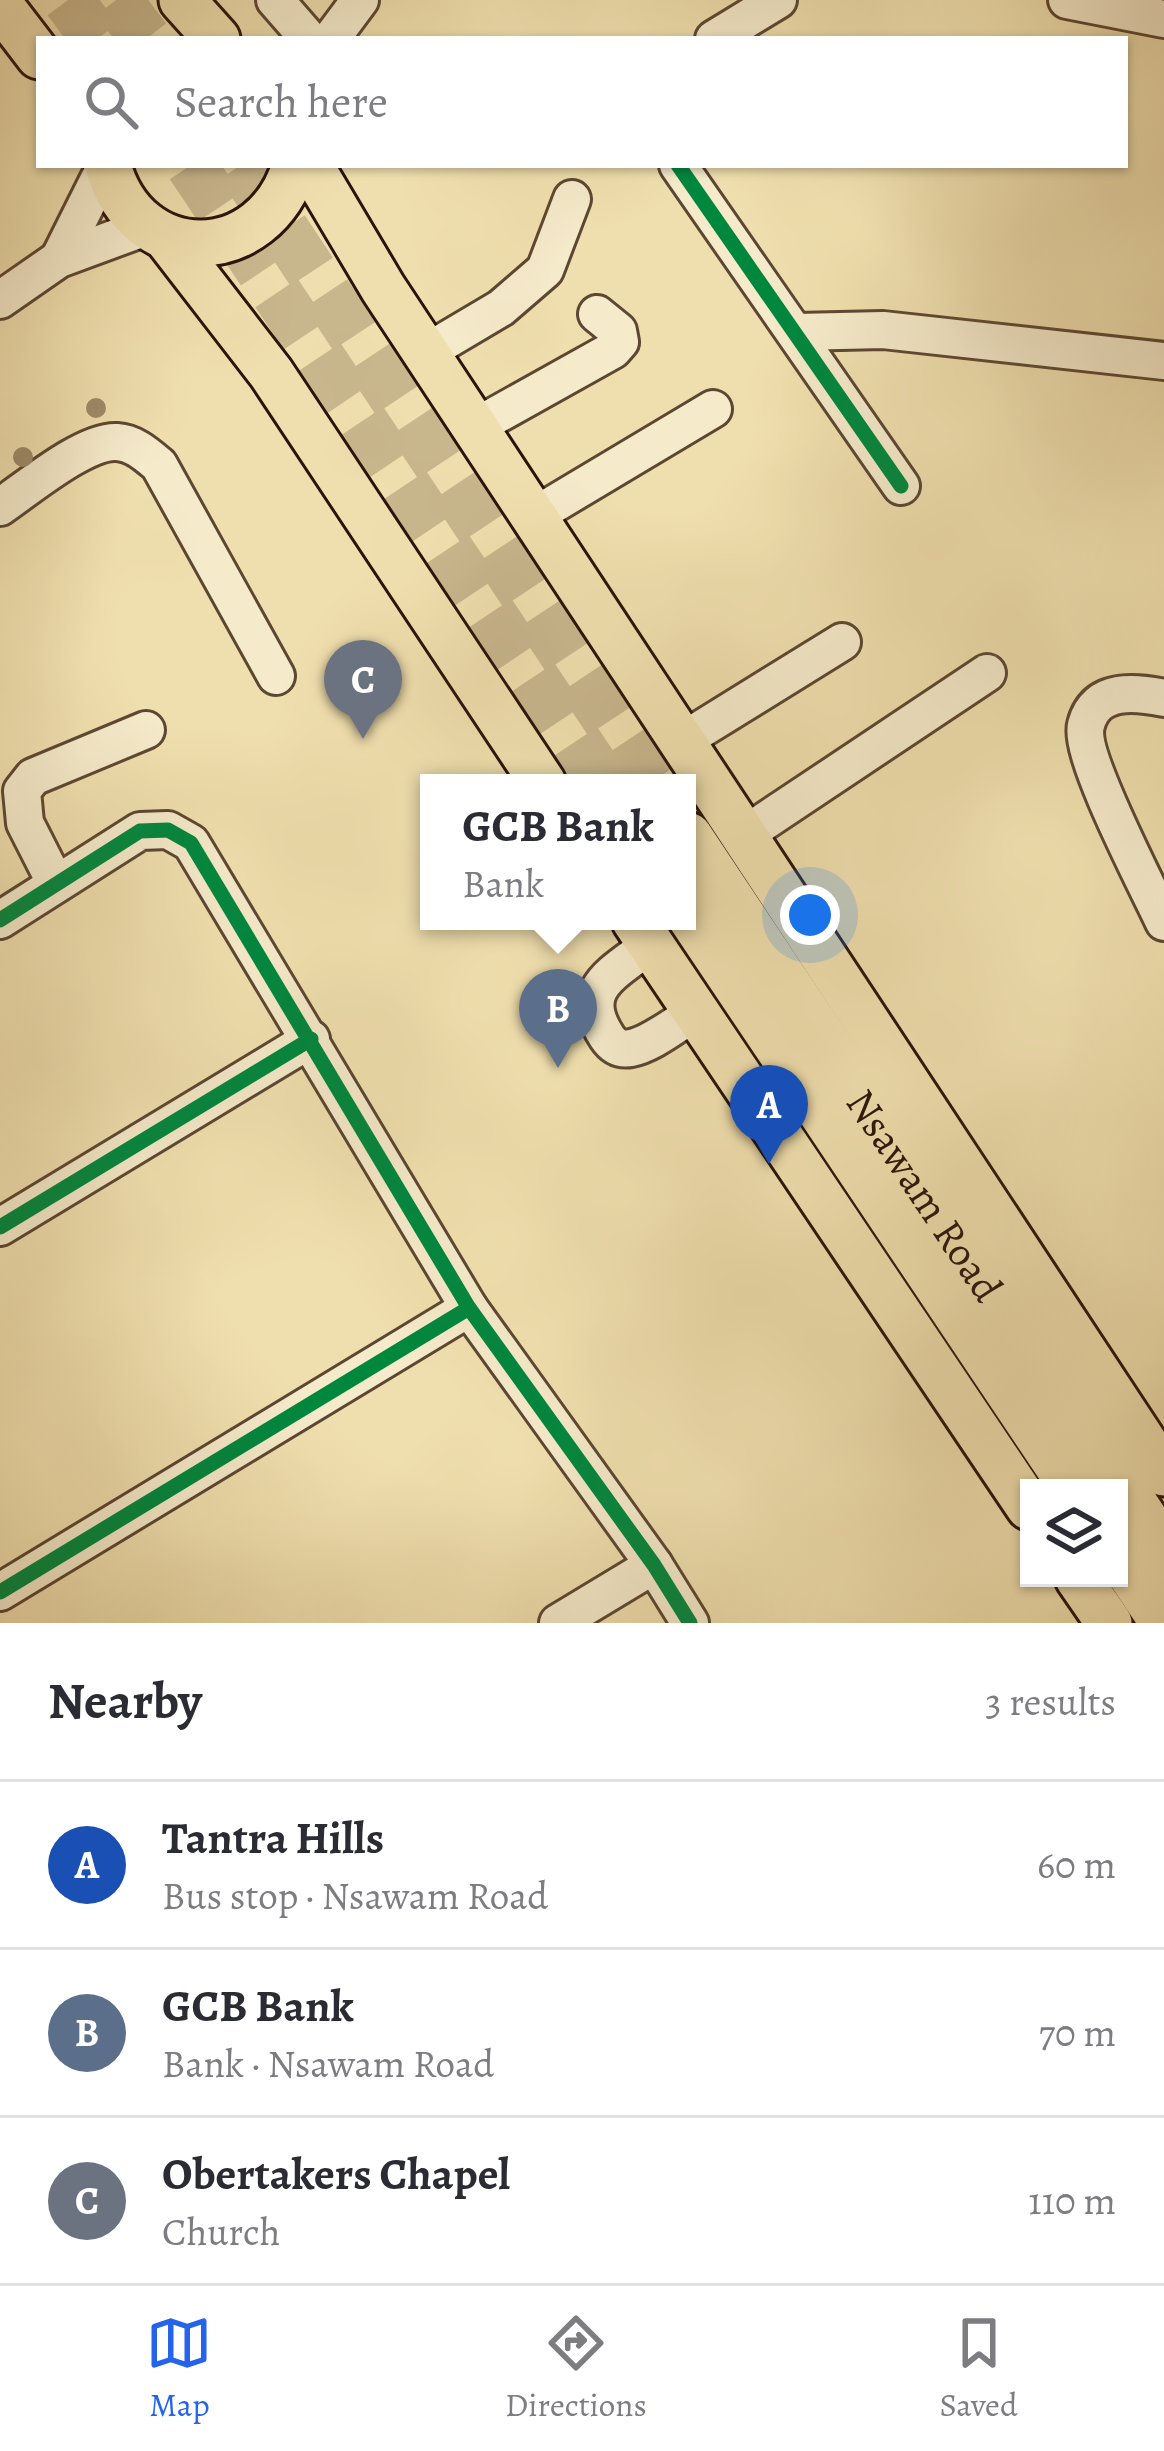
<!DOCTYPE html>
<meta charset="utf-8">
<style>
:root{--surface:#fff;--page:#f2f2f3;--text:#2b2b33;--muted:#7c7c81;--line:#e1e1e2;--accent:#2563eb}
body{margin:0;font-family:Alegreya,serif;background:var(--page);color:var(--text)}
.controls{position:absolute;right:36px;bottom:36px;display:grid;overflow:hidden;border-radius:0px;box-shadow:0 3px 9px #0004}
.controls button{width:108px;height:108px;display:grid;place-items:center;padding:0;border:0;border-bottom:3px solid var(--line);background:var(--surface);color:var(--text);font:60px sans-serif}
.you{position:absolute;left:810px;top:915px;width:42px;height:42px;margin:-30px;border:9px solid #fff;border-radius:50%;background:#1a73e8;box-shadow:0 0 0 18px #1a73e833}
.badge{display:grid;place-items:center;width:78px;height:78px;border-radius:50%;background:var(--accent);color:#fff;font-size:39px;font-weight:700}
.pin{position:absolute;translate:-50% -99px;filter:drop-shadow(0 3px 6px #0008)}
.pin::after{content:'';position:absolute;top:63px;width:42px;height:36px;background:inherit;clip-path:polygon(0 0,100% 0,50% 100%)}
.popup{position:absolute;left:420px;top:774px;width:276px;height:156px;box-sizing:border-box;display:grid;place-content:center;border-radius:0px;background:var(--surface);filter:drop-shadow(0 3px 9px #0005);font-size:39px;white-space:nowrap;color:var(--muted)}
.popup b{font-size:45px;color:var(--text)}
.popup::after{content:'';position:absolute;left:50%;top:100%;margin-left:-24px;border:24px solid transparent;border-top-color:var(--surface)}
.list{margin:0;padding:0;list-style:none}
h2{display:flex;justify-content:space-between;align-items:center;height:156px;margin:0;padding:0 48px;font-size:51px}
h2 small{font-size:39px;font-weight:400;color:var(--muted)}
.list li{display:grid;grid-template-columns:78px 1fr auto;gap:36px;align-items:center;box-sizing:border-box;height:168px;padding:0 48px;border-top:3px solid var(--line)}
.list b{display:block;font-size:45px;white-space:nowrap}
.list p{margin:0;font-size:39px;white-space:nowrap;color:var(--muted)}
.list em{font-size:39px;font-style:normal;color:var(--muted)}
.icon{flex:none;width:66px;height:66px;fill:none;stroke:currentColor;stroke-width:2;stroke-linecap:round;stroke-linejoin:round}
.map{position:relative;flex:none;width:1164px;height:1623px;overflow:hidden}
.search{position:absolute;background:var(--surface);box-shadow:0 3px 9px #0004;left:36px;right:36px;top:36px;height:132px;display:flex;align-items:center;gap:30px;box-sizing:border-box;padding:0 42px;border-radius:0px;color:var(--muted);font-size:45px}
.sheet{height:660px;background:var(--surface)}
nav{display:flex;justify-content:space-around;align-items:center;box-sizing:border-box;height:168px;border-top:3px solid var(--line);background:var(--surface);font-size:33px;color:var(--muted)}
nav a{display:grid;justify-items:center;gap:6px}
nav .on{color:var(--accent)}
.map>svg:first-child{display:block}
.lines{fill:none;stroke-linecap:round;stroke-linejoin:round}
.highway-tunnel{stroke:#c8b68d;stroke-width:51;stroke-dasharray:51 26;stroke-linecap:butt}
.minor-casing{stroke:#5c4732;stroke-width:42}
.major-casing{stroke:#2a1409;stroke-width:51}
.highway-casing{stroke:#2a1409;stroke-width:57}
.minor{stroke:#f5eaca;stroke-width:36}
.major{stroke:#f0dfae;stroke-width:45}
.highway{stroke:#f0dfae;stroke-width:51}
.cycleway-casing{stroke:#f5eaca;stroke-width:22}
.cycleway{stroke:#00873e;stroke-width:15}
.tree{fill:#9e8b6a}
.labels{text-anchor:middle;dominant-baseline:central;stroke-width:10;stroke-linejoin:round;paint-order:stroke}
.street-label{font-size:42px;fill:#2a1409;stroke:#f5eaca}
</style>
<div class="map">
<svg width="1164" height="1623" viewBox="0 0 1164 1623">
<rect width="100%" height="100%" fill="#f0dfae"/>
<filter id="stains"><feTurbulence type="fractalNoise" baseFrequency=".00167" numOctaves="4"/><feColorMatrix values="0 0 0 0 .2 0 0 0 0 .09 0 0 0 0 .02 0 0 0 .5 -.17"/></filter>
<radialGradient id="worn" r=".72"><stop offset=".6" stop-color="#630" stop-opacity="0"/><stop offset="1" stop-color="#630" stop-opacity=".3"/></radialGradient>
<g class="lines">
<!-- highway-tunnel -->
<g class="highway-tunnel">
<path d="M68,0l29,39"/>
<path d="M116,0l30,39"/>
<path d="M191,165l413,618"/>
<path d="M241,165l409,618"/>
</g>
<!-- minor casing -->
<g class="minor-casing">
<g id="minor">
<path d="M275,0l34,39"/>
<path d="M1067,0l97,19"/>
<path d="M331,39l29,-39"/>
<path d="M714,39l64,-39"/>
<path d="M678,165l223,321"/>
<path d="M59,259l47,-94"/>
<path d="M0,300l59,-41 87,-32"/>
<path d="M797,332l86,-2 281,31"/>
<path d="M425,353l76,-45 44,-38 27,-71"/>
<path d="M475,427l138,-77 7,-8 -2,-11 -21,-17"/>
<path d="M0,507c28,-19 85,-67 117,-65 17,1 30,13 42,23l117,211"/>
<path d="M534,516l179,-107"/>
<path d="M1164,698c-28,-6 -68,-11 -78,27 -8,30 62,162 78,197"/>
<path d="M682,741l160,-99"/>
<path d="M744,835l243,-162"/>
<path d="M56,884l-31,-61 -3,-32 11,-14 113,-47"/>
<path d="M0,920l140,-89 28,-1 23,13 278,465 185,257 36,58"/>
<path d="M651,944c-36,29 -76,44 -44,93 6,9 13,13 24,11 21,-4 46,-25 65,-36"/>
<path d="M0,1227l311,-188"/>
<path d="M0,1592l469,-284"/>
<path d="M558,1623l96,-58"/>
</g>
</g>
<!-- major casing -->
<g class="major-casing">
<g id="major">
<path d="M182,0l35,39"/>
<path d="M0,5l39,51"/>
<path d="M108,165c28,105 157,103 187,0"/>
<path d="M310,165l73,123 781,1185"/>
<path d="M166,237l105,136 272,410"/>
<path d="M635,921l394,586"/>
<path d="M1078,1578l31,45"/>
</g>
</g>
<!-- highway casing -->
<g class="highway-casing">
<g id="highway">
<path id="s1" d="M687,838l477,715"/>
<path d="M687,907l389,581"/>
<path d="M1119,1552l45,67"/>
</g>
</g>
<!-- minor -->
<use href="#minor" class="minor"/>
<!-- major -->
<use href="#major" class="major"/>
<!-- highway -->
<use href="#highway" class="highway"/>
<!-- cycleway casing -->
<g class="cycleway-casing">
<g id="cycleway">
<path d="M678,165l223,321"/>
<path d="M0,920l140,-89 28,-1 23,13 278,465 185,257 36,58"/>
<path d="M0,1227l311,-188"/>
<path d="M0,1592l469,-284"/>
</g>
</g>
<!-- cycleway -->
<use href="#cycleway" class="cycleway"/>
</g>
<!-- trees -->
<g class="tree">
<circle cx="96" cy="408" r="10"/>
<circle cx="23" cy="457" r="10"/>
</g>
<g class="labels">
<!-- street labels -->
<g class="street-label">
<text stroke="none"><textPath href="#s1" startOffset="429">Nsawam Road</textPath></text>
</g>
</g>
<rect width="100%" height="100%" filter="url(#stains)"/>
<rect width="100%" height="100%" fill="url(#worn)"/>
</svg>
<div class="controls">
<button><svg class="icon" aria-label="layers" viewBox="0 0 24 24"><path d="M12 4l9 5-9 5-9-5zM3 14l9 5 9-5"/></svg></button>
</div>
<div class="you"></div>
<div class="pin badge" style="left:769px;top:1164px;background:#1a4fb4">A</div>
<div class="pin badge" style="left:558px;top:1068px;background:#5c6f8a">B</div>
<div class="popup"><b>GCB Bank</b>Bank</div>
<div class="pin badge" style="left:363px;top:739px;background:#6b7280">C</div>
<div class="search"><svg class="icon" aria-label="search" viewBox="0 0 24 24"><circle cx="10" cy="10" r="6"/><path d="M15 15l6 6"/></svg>Search here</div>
</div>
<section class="sheet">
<h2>Nearby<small>3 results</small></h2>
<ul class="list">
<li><span class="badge" style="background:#1a4fb4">A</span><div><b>Tantra Hills</b><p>Bus stop · Nsawam Road</p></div><em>60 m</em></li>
<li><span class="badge" style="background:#5c6f8a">B</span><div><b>GCB Bank</b><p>Bank · Nsawam Road</p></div><em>70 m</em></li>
<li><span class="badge" style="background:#6b7280">C</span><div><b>Obertakers Chapel</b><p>Church</p></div><em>110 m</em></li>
</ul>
</section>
<nav>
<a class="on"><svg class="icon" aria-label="map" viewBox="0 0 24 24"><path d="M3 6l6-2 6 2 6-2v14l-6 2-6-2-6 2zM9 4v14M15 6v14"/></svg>Map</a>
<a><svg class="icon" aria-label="directions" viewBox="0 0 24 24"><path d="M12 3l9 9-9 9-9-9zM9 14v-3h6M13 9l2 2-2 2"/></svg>Directions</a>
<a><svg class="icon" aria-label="saved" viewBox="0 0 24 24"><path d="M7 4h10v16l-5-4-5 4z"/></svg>Saved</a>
</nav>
